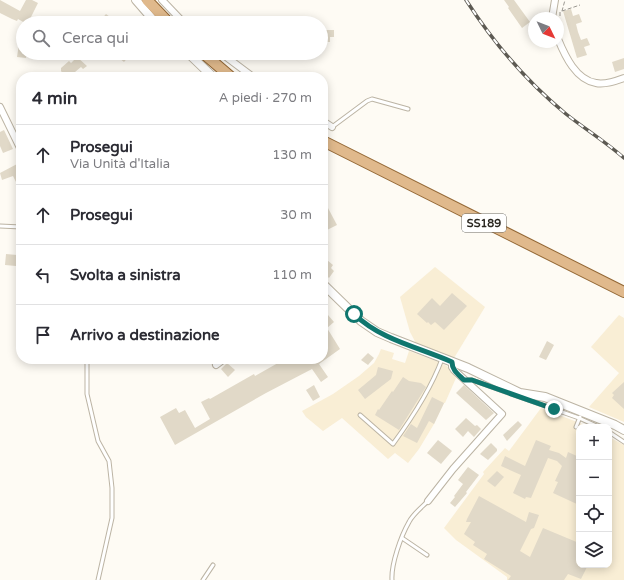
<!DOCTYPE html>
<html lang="it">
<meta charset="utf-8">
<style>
:root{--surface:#fff;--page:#f7f7f7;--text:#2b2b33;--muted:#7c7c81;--line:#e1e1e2}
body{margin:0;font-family:"Varela Round",sans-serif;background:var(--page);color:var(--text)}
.controls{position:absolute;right:12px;bottom:12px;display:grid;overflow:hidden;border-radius:8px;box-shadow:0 2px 10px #0003}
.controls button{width:36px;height:36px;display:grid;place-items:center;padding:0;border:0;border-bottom:1px solid var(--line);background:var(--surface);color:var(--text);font:20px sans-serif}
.compass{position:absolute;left:528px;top:12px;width:36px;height:36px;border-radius:50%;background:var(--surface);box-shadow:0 2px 10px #0003;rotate:133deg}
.stop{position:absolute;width:12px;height:12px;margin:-9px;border:3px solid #0f766e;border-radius:50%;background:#fff}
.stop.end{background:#0f766e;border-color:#fff;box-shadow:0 1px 4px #0008}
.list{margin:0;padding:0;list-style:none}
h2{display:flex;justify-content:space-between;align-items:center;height:52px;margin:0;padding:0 16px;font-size:17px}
h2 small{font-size:13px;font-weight:400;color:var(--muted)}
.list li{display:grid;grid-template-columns:26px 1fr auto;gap:12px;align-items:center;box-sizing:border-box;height:60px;padding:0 16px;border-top:1px solid var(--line)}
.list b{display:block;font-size:15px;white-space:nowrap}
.list p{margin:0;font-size:13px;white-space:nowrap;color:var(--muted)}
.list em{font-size:13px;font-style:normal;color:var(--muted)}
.icon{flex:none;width:22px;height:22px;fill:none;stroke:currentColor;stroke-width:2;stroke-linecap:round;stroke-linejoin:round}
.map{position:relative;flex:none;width:624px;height:580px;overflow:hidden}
.search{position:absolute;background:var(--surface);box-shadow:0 2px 10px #0003;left:16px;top:16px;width:312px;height:44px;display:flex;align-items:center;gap:10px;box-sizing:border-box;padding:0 14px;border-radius:22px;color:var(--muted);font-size:15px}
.panel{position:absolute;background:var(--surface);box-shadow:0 2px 10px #0003;left:16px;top:72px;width:312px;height:292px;border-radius:16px}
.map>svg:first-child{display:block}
.built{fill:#f9eed5}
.building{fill:#e1d9c8}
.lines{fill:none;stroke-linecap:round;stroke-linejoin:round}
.service-casing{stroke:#bcb4a4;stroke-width:5}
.minor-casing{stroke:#bcb4a4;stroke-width:8}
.tertiary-casing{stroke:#bcb4a4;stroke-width:10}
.primary-casing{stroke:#936734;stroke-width:12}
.path{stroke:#9b9891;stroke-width:1;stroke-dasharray:4 2;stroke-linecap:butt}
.service{stroke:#fff;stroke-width:3}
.minor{stroke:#fff;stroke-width:6}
.tertiary{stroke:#fff;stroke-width:8}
.primary{stroke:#e0b98c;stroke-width:10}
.rail-casing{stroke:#5d5a53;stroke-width:3.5}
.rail{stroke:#fff;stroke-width:2;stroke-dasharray:6;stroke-linecap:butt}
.route{stroke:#0f766e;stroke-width:5}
.labels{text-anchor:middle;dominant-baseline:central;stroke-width:3;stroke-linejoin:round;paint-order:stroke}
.shield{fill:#fff;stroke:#6a6863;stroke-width:1}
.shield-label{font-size:11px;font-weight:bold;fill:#2a2720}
</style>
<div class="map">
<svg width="624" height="580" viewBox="0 0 624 580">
<rect width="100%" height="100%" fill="#fefbf4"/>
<!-- built -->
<g class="built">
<path d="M435,267l50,40 -34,56 -33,-16 -8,-15 -10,-35z"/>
<path d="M619,315l5,3v104l-35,-15 30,-34 -28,-26z"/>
<path d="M381,349l13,4 -2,6 13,4 4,-12 27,10 11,5 9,12 -11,25h-1l-10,21 -15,25 -11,14 -13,-10 -7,6 -46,-41 -19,13 -17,-14 -4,-6 31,-17 26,-18 15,-13 5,-9z"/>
<path d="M541,408l49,19h-11v138h30v-128l15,8v135h-117v-3l-51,-37 -12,-12 40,-54 -1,-2 22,-24 4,3z"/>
</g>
<!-- building -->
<g class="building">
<path d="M0,0l20,11 6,-11h6l6,3 -10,20h-3l-7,-4 -1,2 -5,-2 -12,-6z"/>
<path d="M504,0h10l16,22 -8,6 -14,-20 1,-1z"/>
<path d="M571,9l2,7 6,-2 3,8 -6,2 2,8 3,8 6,-2 3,7 -6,2 3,8 -10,3 -14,-47z"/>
<path d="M106,14l12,9h-20z"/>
<path d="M321,30h13v7h-4v5h-9z"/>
<path d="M20,37h3v16h4l-1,5 -9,-1z"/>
<path d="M113,53h19l-8,9z"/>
<path d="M77,57l10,9 -4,3 -2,-2 -12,10h-4l-4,-6v-3l8,-7 2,2z"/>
<path d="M624,58v11l-9,3 -3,-10z"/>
<path d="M4,130l9,19 -10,4 -3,-7v-14z"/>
<path d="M19,163l2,4v13l-5,2 -3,-6 -11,4 -2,-7z"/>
<path d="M328,208l9,17 -10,5 -4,-8v-12z"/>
<path d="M6,254l11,1 -1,11 -11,-1z"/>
<path d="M327,260l6,5 -2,3 3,3 -5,7 -6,-6v-9z"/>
<path d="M452,293l15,13 -23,24 -9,-8 -4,3 -3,-3 -1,1 -10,-9 15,-16 8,8z"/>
<path d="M328,315l6,7 -7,6 13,21 -21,15 9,13 -7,5 -9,-13 -46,24 -91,52 -15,-28 16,-9 3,5 6,-3 10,18 15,-9 -9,-17 8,-4 1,1 44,-25 1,2 30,-17h38v-41z"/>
<path d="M547,341l7,4 -8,15 -7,-3z"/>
<path d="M368,353l6,5 -6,7 -7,-5z"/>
<path d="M227,363l8,7 -7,7 -7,-8z"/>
<path d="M378,367l15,4 -2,8 -26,20 -7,-9 18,-15z"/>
<path d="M403,377l6,4 12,2 5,4 -27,43 -24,-15 3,-6 1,1 13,-19 1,1z"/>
<path d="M624,382v27l-12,-11 2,-3 -2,-2z"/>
<path d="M314,385l6,12 -7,4 -7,-11z"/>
<path d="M464,385l30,28 -8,7 -30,-27z"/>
<path d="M432,397l12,6 -10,21 -5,-3 -12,22 -14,-7 8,-12 6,4z"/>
<path d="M466,418l9,8 2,-1 4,4 -7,8 -6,-6 -5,6 -8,-8z"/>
<path d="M518,421l4,4 -15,16 -4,-6z"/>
<path d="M438,440l14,11 -11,13 -14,-11z"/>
<path d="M536,440l15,6 -2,4 10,3 7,5 2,-6 11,5v48l-26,-12 5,-11 -3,-1 7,-15 -5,-5 -9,-3 -17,40 -5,-1 -1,2 -12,-6 8,-18 -20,-9 4,-10 20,10z"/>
<path d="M491,443l6,6v2l-9,9 -8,-6z"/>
<path d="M468,467l11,8 -13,17 1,1 -12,14 -5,-4 5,-6 -1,-1 9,-12 -5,-4z"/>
<path d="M497,471l7,6 -9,10 -8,-6z"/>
<path d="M479,496l47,26 3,-10 10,3 -5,13 -3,1 -11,22 10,6 13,-29 36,15v22h9l-7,14 -13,-5 -4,6h-56l3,-4 -27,-17 3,-5 -14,-9 2,-3 -11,-8 7,-12h-5l1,-3z"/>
</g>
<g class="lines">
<!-- service casing -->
<g class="service-casing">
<g id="service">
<path d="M332,127l35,-26 5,-2 36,10"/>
<path d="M0,226l21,1"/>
<path d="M87,359v35l11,47 11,20 3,27v30l-14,62"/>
<path d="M465,380h7l107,38 20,9"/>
<path d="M360,415l33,29c19,-26 38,-55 49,-85"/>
<path d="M576,427l4,-10"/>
<path d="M609,432l15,10"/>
<path d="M402,538l25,17"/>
<path d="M203,580l10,-15"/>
<path d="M392,580c-1,-16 9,-44 17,-58 4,-8 13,-15 19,-21"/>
</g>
</g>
<!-- minor casing -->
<g class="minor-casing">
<g id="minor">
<path d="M162,0l22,23"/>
<path d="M552,18l3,-18"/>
<path d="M558,39c7,17 18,41 38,44 9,2 20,-2 28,-5"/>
<path d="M221,53l32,24"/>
<path d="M0,107l21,43"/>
<path d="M323,121l9,6"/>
<path d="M216,365l8,-6"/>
<path d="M428,501l25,-32 49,-55 -48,-44 -2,-3v-5"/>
</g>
</g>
<!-- tertiary casing -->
<g class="tertiary-casing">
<g id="tertiary">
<path d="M136,0l20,23"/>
<path d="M188,53l25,24"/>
<path d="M323,284l38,37 16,11 14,6 77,30 52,25 25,4 70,28 9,5"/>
</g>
</g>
<!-- primary casing -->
<g class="primary-casing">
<g id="primary">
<path d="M147,0l22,23"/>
<path d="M203,53l28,24"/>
<path d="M323,141l301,151"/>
</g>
</g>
<!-- path -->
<g class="path">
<path d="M562,11l18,-6"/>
<path d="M560,16v-4l2,-1 3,-11"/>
</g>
<!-- service -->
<use href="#service" class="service"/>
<!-- minor -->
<use href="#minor" class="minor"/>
<!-- tertiary -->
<use href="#tertiary" class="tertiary"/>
<!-- primary -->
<use href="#primary" class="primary"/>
<!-- rail casing -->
<g class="rail-casing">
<path id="rail" d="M466,0c27,42 61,82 100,114 19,15 40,28 58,44"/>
</g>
<!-- rail -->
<use href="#rail" class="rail"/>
</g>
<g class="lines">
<!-- route -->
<path class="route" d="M354,314c27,26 64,33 98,48 0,8 6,12 12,18h8l82,29"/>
</g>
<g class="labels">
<!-- shield labels -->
<rect class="shield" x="462" y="214" width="44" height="18" rx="3"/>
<g class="shield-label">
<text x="484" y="223">SS189</text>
</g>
</g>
</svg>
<div class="controls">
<button>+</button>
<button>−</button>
<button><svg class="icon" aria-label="locate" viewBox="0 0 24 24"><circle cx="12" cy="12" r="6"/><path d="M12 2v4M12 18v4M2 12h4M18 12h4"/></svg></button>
<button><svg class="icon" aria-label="layers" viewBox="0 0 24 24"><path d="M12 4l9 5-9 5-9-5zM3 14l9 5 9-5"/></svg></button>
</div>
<svg class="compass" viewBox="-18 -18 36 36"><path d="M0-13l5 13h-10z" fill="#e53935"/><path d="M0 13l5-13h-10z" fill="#7c7c81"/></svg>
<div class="stop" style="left:354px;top:314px"></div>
<div class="stop end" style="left:554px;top:409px"></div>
<div class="search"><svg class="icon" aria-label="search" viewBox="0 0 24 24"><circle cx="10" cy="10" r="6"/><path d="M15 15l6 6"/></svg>Cerca qui</div>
<section class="panel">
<h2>4 min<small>A piedi · 270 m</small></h2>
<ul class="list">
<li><svg class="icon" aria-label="ahead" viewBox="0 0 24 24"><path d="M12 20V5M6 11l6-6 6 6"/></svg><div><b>Prosegui</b><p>Via Unità d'Italia</p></div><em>130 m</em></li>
<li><svg class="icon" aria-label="ahead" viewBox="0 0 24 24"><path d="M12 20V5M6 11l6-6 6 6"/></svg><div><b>Prosegui</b></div><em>30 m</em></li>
<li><svg class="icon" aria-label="left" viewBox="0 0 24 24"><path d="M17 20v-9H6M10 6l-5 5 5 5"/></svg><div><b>Svolta a sinistra</b></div><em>110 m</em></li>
<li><svg class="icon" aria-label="arrive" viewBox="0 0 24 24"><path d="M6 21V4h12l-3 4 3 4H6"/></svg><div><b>Arrivo a destinazione</b></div></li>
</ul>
</section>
</div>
